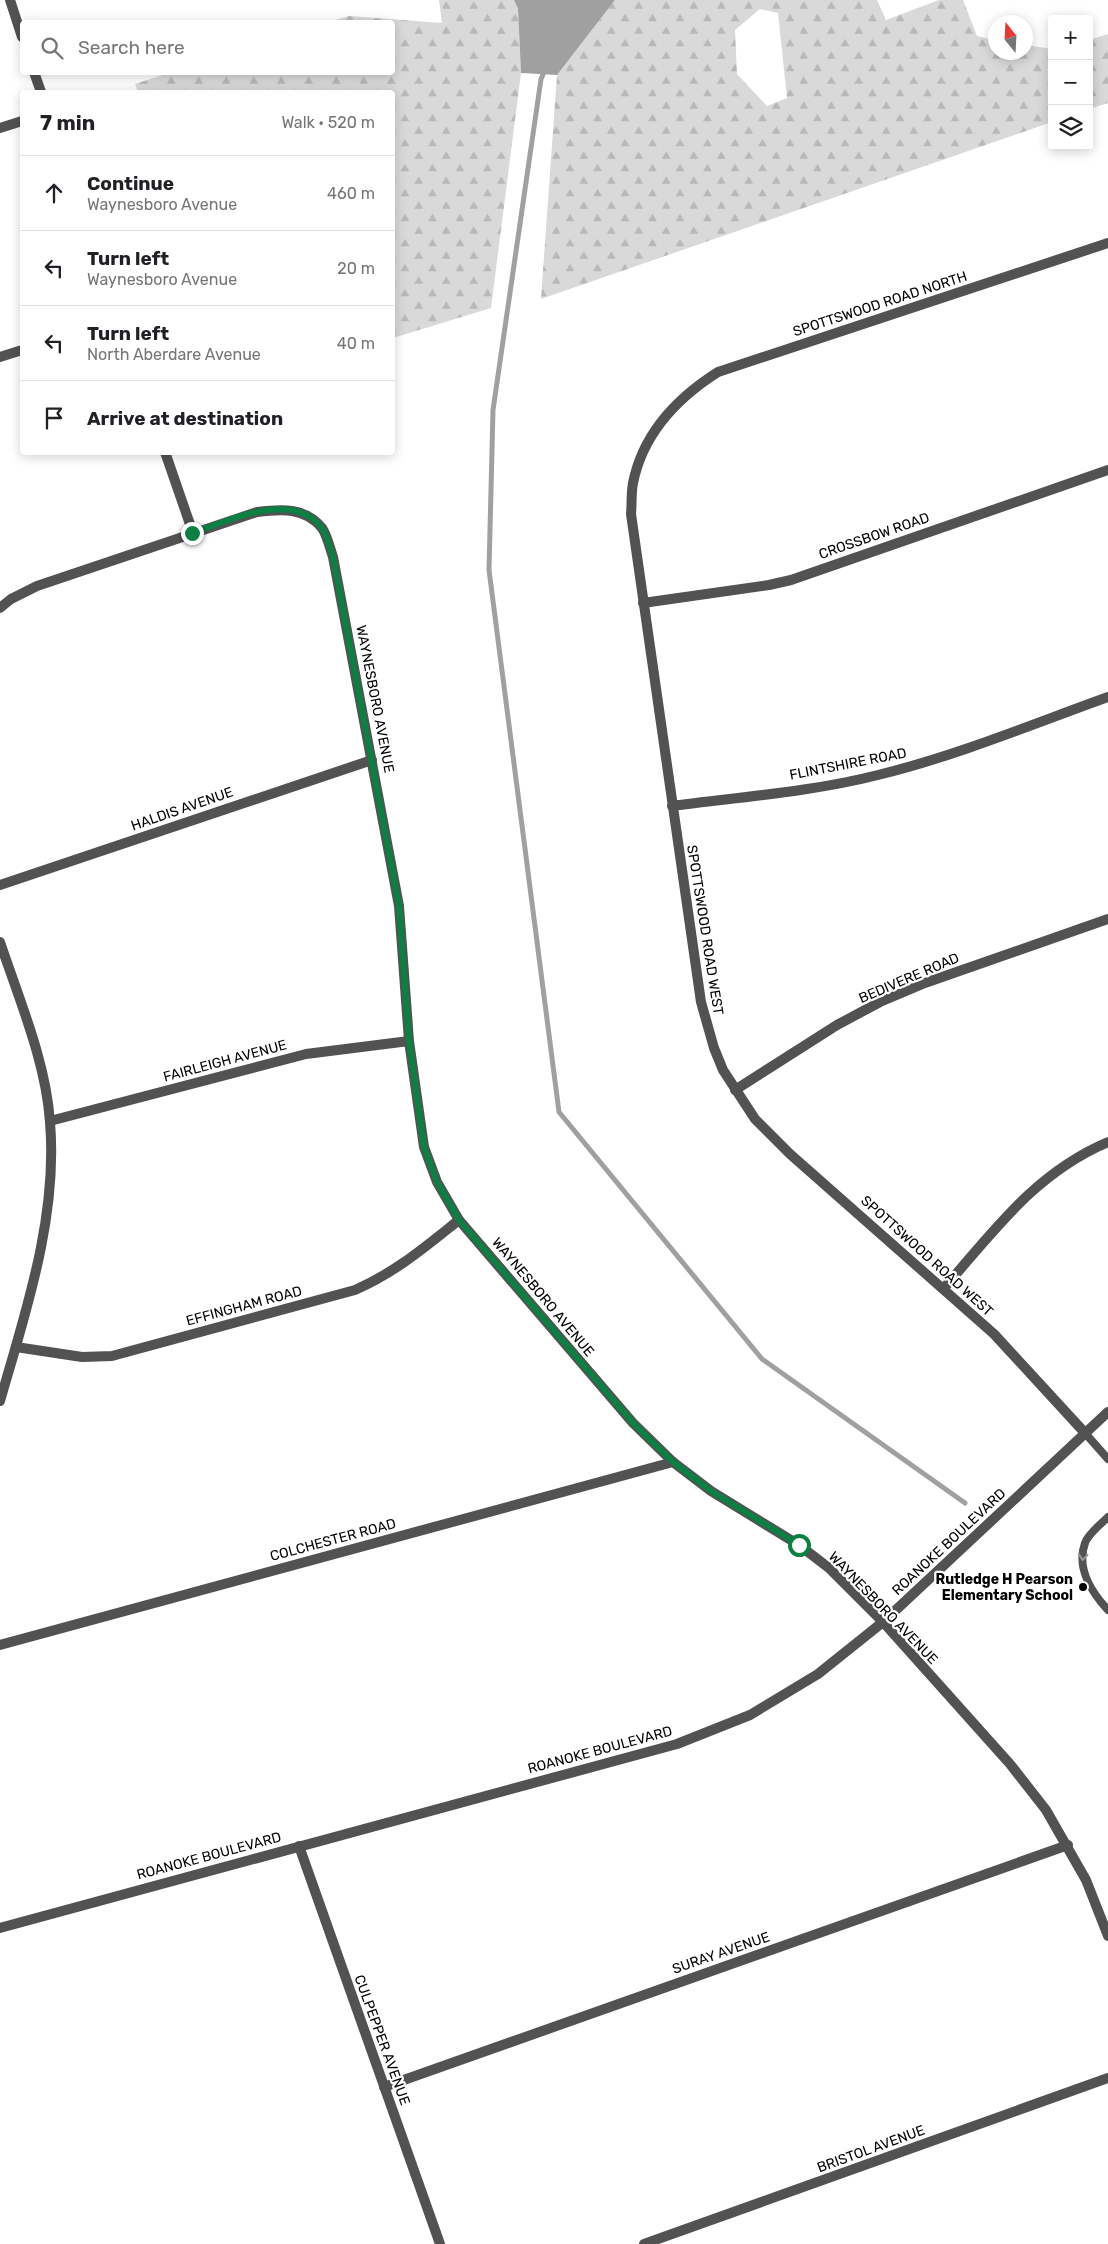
<!DOCTYPE html>
<meta charset="utf-8">
<style>
:root{--surface:#fff;--page:#f2f2f2;--text:#202124;--muted:#757577;--line:#e0e0e0}
body{margin:0;font-family:Rubik,sans-serif;background:var(--page);color:var(--text)}
.controls{position:absolute;right:15px;top:15px;display:grid;overflow:hidden;border-radius:5px;box-shadow:0 2px 12px #0003}
.controls button{width:45px;height:45px;display:grid;place-items:center;padding:0;border:0;border-bottom:1px solid var(--line);background:var(--surface);color:var(--text);font:25px sans-serif}
.compass{position:absolute;left:988px;top:15px;width:45px;height:45px;border-radius:50%;background:var(--surface);box-shadow:0 2px 12px #0003;rotate:342deg}
.stop{position:absolute;width:15px;height:15px;margin:-11px;border:4px solid #0b8043;border-radius:50%;background:#fff}
.stop.end{background:#0b8043;border-color:#fff;box-shadow:0 1px 5px #0008}
.list{margin:0;padding:0;list-style:none}
h2{display:flex;justify-content:space-between;align-items:center;height:65px;margin:0;padding:0 20px;font-size:21px}
h2 small{font-size:16px;font-weight:400;color:var(--muted)}
.list li{display:grid;grid-template-columns:32px 1fr auto;gap:15px;align-items:center;box-sizing:border-box;height:75px;padding:0 20px;border-top:1px solid var(--line)}
.list b{display:block;font-size:19px;white-space:nowrap}
.list p{margin:0;font-size:16px;white-space:nowrap;color:var(--muted)}
.list em{font-size:16px;font-style:normal;color:var(--muted)}
.icon{flex:none;width:28px;height:28px;fill:none;stroke:currentColor;stroke-width:2;stroke-linecap:round;stroke-linejoin:round}
.map{position:relative;flex:none;width:1108px;height:2244px;overflow:hidden}
.search{position:absolute;background:var(--surface);box-shadow:0 2px 12px #0003;left:20px;top:20px;width:375px;height:55px;display:flex;align-items:center;gap:12px;box-sizing:border-box;padding:0 18px;border-radius:5px;color:var(--muted);font-size:19px}
.panel{position:absolute;background:var(--surface);box-shadow:0 2px 12px #0003;left:20px;top:90px;width:375px;height:365px;border-radius:5px}
.map>svg:first-child{display:block}
.forest{fill:url(#forest-firs);fill-rule:evenodd}
.water{fill:#a0a0a0}
.lines{fill:none;stroke-linecap:round;stroke-linejoin:round}
.stream{stroke:#a0a0a0;stroke-width:5}
.service{stroke:#525252;stroke-width:8}
.minor{stroke:#525252;stroke-width:10}
.oneway{stroke:#979797}
.route{stroke:#0b8043;stroke-width:6}
.poi-dot{fill:#000;stroke:#fff;stroke-width:2}
.labels{text-anchor:middle;dominant-baseline:central;stroke-width:4.5;stroke-linejoin:round;paint-order:stroke}
.street-label{font-size:14px;fill:#000;stroke:#fff}
.poi-label{font-size:14px;font-weight:bold;fill:#000;stroke:#fff;text-anchor:end}
</style>
<div class="map">
<svg width="1108" height="2244" viewBox="0 0 1108 2244">
<defs>
<pattern id="forest-firs" width="22" height="20" patternUnits="userSpaceOnUse" patternTransform="scale(1.25)"><rect width="22" height="20" fill="#d9d9d9"/><path d="M5 1l3.5 6h-7zM16 11l3.5 6h-7z" fill="#b8b8b8"/></pattern>
</defs>
<rect width="100%" height="100%" fill="#fff"/>
<!-- forest -->
<g class="forest">
<path d="M439,0h75l4,9 3,64 -30,235 -98,30 -1,-246h-254l-3,-8 37,-12h220v-50h-63l20,-6 93,7z"/>
<path d="M615,0h262l9,20 53,-20h24l14,36 18,4 1,12h30v-7l26,4v73l-511,177 16,-224zM760,9l18,4 9,85 -20,8 -30,-32 -2,-44z"/>
<path d="M1108,34v69l-19,6v-69z"/>
</g>
<!-- water -->
<path class="water" d="M514,0h101l-58,75 -36,-2 -3,-64z"/>
<g class="lines">
<!-- stream -->
<path class="stream" d="M545,70l-4,9 -48,331 -4,160 70,542 203,247 203,144"/>
<!-- service -->
<g class="service">
<path d="M1085,1433l23,26"/>
<path d="M1108,1517c-7,7 -20,17 -23,26 -9,25 7,50 23,67"/>
</g>
<!-- minor -->
<g class="minor">
<path d="M10,0l12,37"/>
<path d="M34,72l7,20"/>
<path d="M0,128l22,-7"/>
<path d="M0,357l22,-7"/>
<path d="M165,452l28,81"/>
<path d="M643,603l126,-18 22,-5 317,-110"/>
<path d="M0,608l11,-9 26,-13 220,-74c24,-3 48,-5 65,16 5,7 8,20 11,29l66,349 10,135 15,106 13,35 22,38 174,203 40,39 38,29 88,54 30,23 54,54 127,142 36,46 40,70 22,56"/>
<path d="M672,806c68,-9 139,-14 206,-31 78,-19 155,-51 230,-78"/>
<path d="M0,885l372,-125"/>
<path d="M0,942c19,57 46,120 50,180 8,94 -24,189 -50,279"/>
<path d="M735,1090l102,-65 43,-23 45,-19 183,-64"/>
<path d="M50,1121l256,-67 103,-13"/>
<path d="M944,1288c50,-57 91,-115 164,-146"/>
<path d="M16,1347l66,10 30,-1 243,-66c41,-18 70,-43 104,-70"/>
<path d="M1085,1433l-91,-99 -204,-180 -35,-35 -32,-49 -9,-22 -13,-46 -70,-488c1,-10 0,-21 2,-31 10,-50 44,-85 85,-111l390,-129"/>
<path d="M0,1645l673,-183"/>
<path d="M299,1846l141,398"/>
<path d="M0,1928l677,-184 73,-29 68,-41 65,-52 225,-210"/>
<path d="M384,2087l684,-242"/>
<path d="M644,2244l464,-166"/>
</g>
</g>
<!-- one-way arrows -->
<defs><path id="oneway-chevron" d="M-2-3.5L2.5 0L-2 3.5" fill="none" stroke-width="1.6" stroke-linecap="round" stroke-linejoin="round" transform="scale(1.25)"/></defs>
<use class="oneway" href="#oneway-chevron" transform="translate(1083 1557) rotate(95)"/>
<g class="lines">
<!-- route -->
<path class="route" d="M192,533c37,-12 100,-44 130,-5 5,7 8,20 11,29l66,349 10,135 15,106 13,35 22,38 174,203 40,39 38,29 88,54"/>
</g>
<!-- markers -->
<circle class="poi-dot" cx="1083" cy="1587" r="5"/>
<g class="labels">
<!-- street labels -->
<g class="street-label">
<text transform="translate(880 304) rotate(-18)">SPOTTSWOOD ROAD NORTH</text>
<text transform="translate(874 536) rotate(-19)">CROSSBOW ROAD</text>
<text transform="translate(375 699) rotate(79)">WAYNESBORO AVENUE</text>
<text transform="translate(848 764) rotate(-11)">FLINTSHIRE ROAD</text>
<text transform="translate(182 809) rotate(-19)">HALDIS AVENUE</text>
<text transform="translate(705 930) rotate(81)">SPOTTSWOOD ROAD WEST</text>
<text transform="translate(909 978) rotate(-23)">BEDIVERE ROAD</text>
<text transform="translate(225 1061) rotate(-15)">FAIRLEIGH AVENUE</text>
<text transform="translate(927 1256) rotate(42)">SPOTTSWOOD ROAD WEST</text>
<text transform="translate(543 1297) rotate(50)">WAYNESBORO AVENUE</text>
<text transform="translate(244 1306) rotate(-15)">EFFINGHAM ROAD</text>
<text transform="translate(333 1540) rotate(-15)">COLCHESTER ROAD</text>
<text transform="translate(949 1542) rotate(-43)">ROANOKE BOULEVARD</text>
<text transform="translate(883 1608) rotate(46)">WAYNESBORO AVENUE</text>
<text transform="translate(600 1750) rotate(-15)">ROANOKE BOULEVARD</text>
<text transform="translate(209 1856) rotate(-15)">ROANOKE BOULEVARD</text>
<text transform="translate(721 1953) rotate(-19)">SURAY AVENUE</text>
<text transform="translate(382 2040) rotate(70)">CULPEPPER AVENUE</text>
<text transform="translate(871 2149) rotate(-20)">BRISTOL AVENUE</text>
</g>
<!-- poi labels -->
<g class="poi-label">
<text x="1073" y="1579">Rutledge H Pearson<tspan x="1073" dy="16">Elementary School</tspan></text>
</g>
</g>
</svg>
<div class="controls">
<button>+</button>
<button>−</button>
<button><svg class="icon" aria-label="layers" viewBox="0 0 24 24"><path d="M12 4l9 5-9 5-9-5zM3 14l9 5 9-5"/></svg></button>
</div>
<svg class="compass" viewBox="-18 -18 36 36"><path d="M0-13l5 13h-10z" fill="#e53935"/><path d="M0 13l5-13h-10z" fill="#757577"/></svg>
<div class="stop" style="left:799px;top:1545px"></div>
<div class="stop end" style="left:192px;top:533px"></div>
<div class="search"><svg class="icon" aria-label="search" viewBox="0 0 24 24"><circle cx="10" cy="10" r="6"/><path d="M15 15l6 6"/></svg>Search here</div>
<section class="panel">
<h2>7 min<small>Walk · 520 m</small></h2>
<ul class="list">
<li><svg class="icon" aria-label="ahead" viewBox="0 0 24 24"><path d="M12 20V5M6 11l6-6 6 6"/></svg><div><b>Continue</b><p>Waynesboro Avenue</p></div><em>460 m</em></li>
<li><svg class="icon" aria-label="left" viewBox="0 0 24 24"><path d="M17 20v-9H6M10 6l-5 5 5 5"/></svg><div><b>Turn left</b><p>Waynesboro Avenue</p></div><em>20 m</em></li>
<li><svg class="icon" aria-label="left" viewBox="0 0 24 24"><path d="M17 20v-9H6M10 6l-5 5 5 5"/></svg><div><b>Turn left</b><p>North Aberdare Avenue</p></div><em>40 m</em></li>
<li><svg class="icon" aria-label="arrive" viewBox="0 0 24 24"><path d="M6 21V4h12l-3 4 3 4H6"/></svg><div><b>Arrive at destination</b></div></li>
</ul>
</section>
</div>
